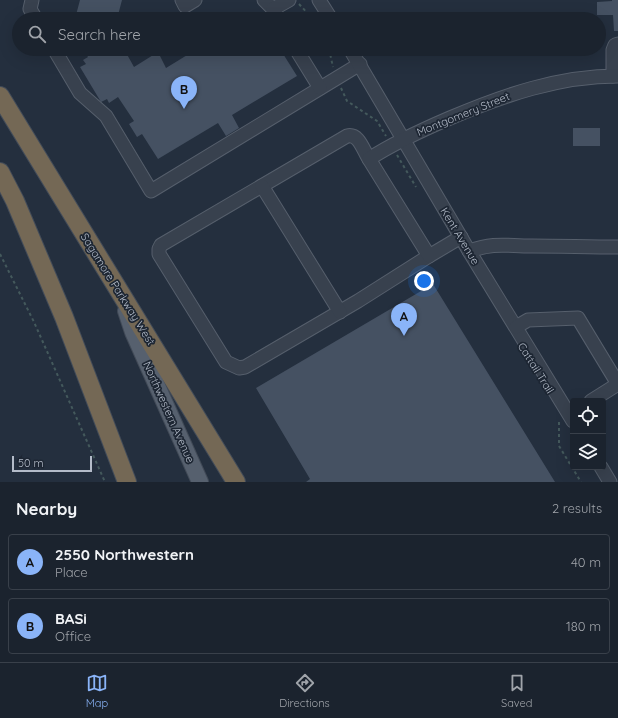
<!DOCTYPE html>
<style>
:root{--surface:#1b232e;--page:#242b36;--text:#f1f3f6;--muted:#a0a4aa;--line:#39404a;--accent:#8ab4f8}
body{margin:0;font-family:Quicksand,sans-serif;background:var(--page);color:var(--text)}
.controls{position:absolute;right:12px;bottom:12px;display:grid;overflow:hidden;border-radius:4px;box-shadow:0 4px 16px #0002}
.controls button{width:36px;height:36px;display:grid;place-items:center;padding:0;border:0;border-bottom:1px solid var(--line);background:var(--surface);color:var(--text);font:20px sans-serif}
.scale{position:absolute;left:12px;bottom:10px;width:80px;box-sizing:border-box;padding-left:4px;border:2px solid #b4bcc9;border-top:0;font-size:11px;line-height:14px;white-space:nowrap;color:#b4bcc9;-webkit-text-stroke:3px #1d2633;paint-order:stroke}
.you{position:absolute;left:424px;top:281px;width:14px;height:14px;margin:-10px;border:3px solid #fff;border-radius:50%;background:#1a73e8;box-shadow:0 0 0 6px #1a73e833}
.badge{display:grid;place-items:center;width:26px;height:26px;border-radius:50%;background:var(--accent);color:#111;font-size:13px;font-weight:700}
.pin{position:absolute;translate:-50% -33px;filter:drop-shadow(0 1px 2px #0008)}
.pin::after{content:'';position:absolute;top:21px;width:14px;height:12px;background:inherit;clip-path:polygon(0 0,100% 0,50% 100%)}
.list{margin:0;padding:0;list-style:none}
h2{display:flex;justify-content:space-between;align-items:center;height:52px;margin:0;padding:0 16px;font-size:17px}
h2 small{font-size:13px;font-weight:400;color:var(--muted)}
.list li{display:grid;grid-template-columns:26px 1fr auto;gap:12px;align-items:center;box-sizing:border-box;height:56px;margin:0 8px 8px;padding:0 8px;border:1px solid var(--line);border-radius:4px}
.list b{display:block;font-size:15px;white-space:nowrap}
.list p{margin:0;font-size:13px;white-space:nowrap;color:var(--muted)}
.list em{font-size:13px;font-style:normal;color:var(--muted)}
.icon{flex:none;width:22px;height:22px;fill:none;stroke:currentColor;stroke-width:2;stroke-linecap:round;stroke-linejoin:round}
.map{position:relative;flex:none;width:618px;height:482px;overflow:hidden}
.search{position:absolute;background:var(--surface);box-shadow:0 4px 16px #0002;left:12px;right:12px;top:12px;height:44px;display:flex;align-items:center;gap:10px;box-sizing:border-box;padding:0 14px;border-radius:22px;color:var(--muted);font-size:15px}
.sheet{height:180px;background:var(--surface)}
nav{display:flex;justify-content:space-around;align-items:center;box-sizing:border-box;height:56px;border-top:1px solid var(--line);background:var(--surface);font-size:11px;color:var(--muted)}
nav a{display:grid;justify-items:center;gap:2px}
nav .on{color:var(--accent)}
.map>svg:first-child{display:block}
.building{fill:#455162}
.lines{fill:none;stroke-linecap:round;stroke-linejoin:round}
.minor-casing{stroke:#565f6c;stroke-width:15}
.major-casing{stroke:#414a57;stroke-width:18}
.highway-casing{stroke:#434c59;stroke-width:20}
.path{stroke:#44595c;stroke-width:2;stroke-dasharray:3 3;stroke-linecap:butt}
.minor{stroke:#38414e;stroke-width:13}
.major{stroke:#56606e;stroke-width:16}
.highway{stroke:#746855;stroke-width:18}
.labels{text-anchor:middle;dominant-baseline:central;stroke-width:3.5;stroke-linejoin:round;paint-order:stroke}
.street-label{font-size:11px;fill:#b4bcc9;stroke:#1d2633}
</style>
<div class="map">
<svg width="618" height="482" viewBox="0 0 618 482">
<rect width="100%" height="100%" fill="#242f3e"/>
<!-- building -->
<g class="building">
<path d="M80,0h42l-5,19h-47l6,-4z"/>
<path d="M612,0h6v31h-4l-1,-16h-16v-13l15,-1z"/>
<path d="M257,13l4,6h-14z"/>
<path d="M83,49h41l10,18 24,-15 8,16 31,-19h83l17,27 -65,39 7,13 -13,8 -8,-13 -60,36 -16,-25 -5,3 -8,-13 5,-3 -16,-24 -9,6 -2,-4 -6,3 -21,-35 6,-3 -3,-4 5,-3z"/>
<rect x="573" y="128" width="27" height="18"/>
<path d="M433,284l122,198h-249l4,-3 -54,-91z"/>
</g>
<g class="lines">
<!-- minor casing -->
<g class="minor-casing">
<g id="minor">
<path d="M32,0l-2,9 6,10"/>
<path d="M182,0l3,6 10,-6"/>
<path d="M264,0l9,9 6,10"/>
<path d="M319,0l12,19"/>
<path d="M273,9l16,-9"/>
<path d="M54,49l26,44 26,23 45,75 209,-127"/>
<path d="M296,49l24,39"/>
<path d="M350,49l119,202 104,170"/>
<path d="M613,76v-26l2,-5 3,-1"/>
<path d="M369,159c-6,-9 -10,-26 -22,-23l-186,109 -2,4v5l67,108 13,6 6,-1 113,-66 71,-45"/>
<path d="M262,186l78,126"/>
<path d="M461,237l-32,19 -60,-97c26,-17 53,-29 81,-41 54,-23 109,-42 168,-42"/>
<path d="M469,251c27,-9 36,-5 63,-5 29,0 57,1 86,1"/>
<path d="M516,327l12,-7 50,-2 40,66 -27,17"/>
<path d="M601,467l9,15"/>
</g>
</g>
<!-- major casing -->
<g class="major-casing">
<path id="major" d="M126,311l7,21 67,150"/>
</g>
<!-- highway casing -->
<g class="highway-casing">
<g id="highway">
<path d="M0,96l236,386"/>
<path d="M0,172l15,29 49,116 63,165"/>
</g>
</g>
<!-- path -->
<g class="path">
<path d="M299,4l14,15"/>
<path d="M329,49l4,18"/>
<path d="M341,88l6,13 30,20 9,15"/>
<path d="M397,155l19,32"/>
<path d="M0,254l34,68 71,160"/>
<path d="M559,422v24l22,36"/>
</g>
<!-- minor -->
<use href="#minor" class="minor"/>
<!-- major -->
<use href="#major" class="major"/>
<!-- highway -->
<use href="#highway" class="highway"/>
</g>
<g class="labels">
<!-- street labels -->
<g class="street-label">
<text transform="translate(463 114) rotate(-22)">Montgomery Street</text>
<text transform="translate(460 236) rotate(59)">Kent Avenue</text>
<text transform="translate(118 289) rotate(58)">Sagamore Parkway West</text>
<text transform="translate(536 368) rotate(58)">Cattail Trail</text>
<text transform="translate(169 412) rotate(66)">Northwestern Avenue</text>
</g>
</g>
</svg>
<div class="controls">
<button><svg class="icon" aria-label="locate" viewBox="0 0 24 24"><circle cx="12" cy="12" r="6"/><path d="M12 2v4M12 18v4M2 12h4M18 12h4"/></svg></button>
<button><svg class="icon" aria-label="layers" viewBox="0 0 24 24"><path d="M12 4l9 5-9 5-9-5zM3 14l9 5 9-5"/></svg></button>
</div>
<div class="scale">50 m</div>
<div class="you"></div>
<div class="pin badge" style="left:404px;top:336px">A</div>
<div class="pin badge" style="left:184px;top:109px">B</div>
<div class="search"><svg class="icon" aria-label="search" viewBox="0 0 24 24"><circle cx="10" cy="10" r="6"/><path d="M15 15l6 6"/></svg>Search here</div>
</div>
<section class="sheet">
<h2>Nearby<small>2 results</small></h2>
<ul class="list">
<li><span class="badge">A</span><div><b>2550 Northwestern</b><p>Place</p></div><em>40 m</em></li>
<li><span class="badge">B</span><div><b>BASi</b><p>Office</p></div><em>180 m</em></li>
</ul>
</section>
<nav>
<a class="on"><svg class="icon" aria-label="map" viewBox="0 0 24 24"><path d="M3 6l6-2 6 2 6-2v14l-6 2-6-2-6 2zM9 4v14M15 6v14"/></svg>Map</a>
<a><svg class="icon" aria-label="directions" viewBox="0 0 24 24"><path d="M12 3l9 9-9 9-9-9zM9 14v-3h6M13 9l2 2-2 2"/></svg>Directions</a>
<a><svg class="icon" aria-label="saved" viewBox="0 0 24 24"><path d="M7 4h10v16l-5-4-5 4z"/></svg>Saved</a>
</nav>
